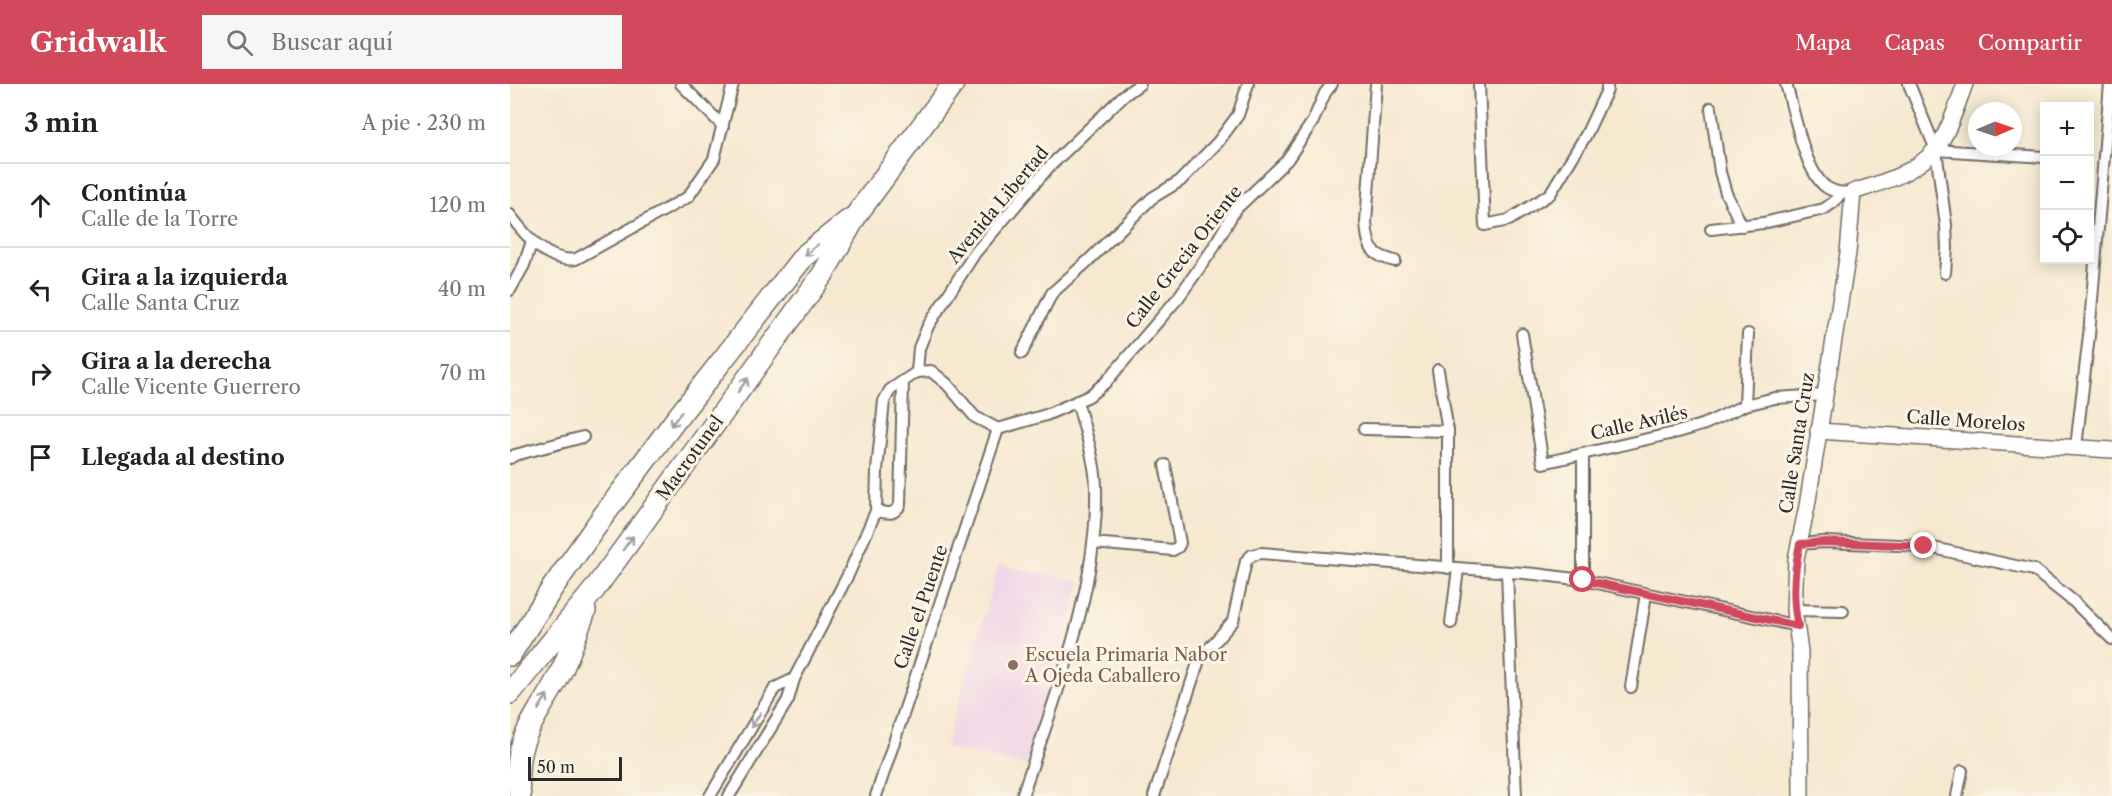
<!DOCTYPE html>
<html lang="es">
<meta charset="utf-8">
<style>
:root{--surface:#fff;--page:#f6f6f6;--text:#222;--muted:#767676;--line:#e0e0e0;--accent:#d1495b}
body{margin:0;font-family:"Libre Caslon Text",serif;background:var(--page);color:var(--text)}
.controls{position:absolute;right:18px;top:18px;display:grid;overflow:hidden;border-radius:0px;box-shadow:0 3px 15px #0003}
.controls button{width:54px;height:54px;display:grid;place-items:center;padding:0;border:0;border-bottom:2px solid var(--line);background:var(--surface);color:var(--text);font:30px sans-serif}
.compass{position:absolute;left:1458px;top:18px;width:54px;height:54px;border-radius:50%;background:var(--surface);box-shadow:0 3px 15px #0003;rotate:88deg}
.scale{position:absolute;left:18px;bottom:15px;width:94px;box-sizing:border-box;padding-left:6px;border:3px solid #2b2b2b;border-top:0;font-size:16px;line-height:21px;white-space:nowrap;color:#2b2b2b;-webkit-text-stroke:4px #fcf5e5;paint-order:stroke}
.stop{position:absolute;width:18px;height:18px;margin:-14px;border:4px solid #d1495b;border-radius:50%;background:#fff}
.stop.end{background:#d1495b;border-color:#fff;box-shadow:0 2px 6px #0008}
.list{margin:0;padding:0;list-style:none}
h2{display:flex;justify-content:space-between;align-items:center;height:78px;margin:0;padding:0 24px;font-size:26px}
h2 small{font-size:20px;font-weight:400;color:var(--muted)}
.list li{display:grid;grid-template-columns:39px 1fr auto;gap:18px;align-items:center;box-sizing:border-box;height:84px;padding:0 24px;border-top:2px solid var(--line)}
.list b{display:block;font-size:22px;white-space:nowrap}
.list p{margin:0;font-size:20px;white-space:nowrap;color:var(--muted)}
.list em{font-size:20px;font-style:normal;color:var(--muted)}
.icon{flex:none;width:33px;height:33px;fill:none;stroke:currentColor;stroke-width:2;stroke-linecap:round;stroke-linejoin:round}
.map{position:relative;flex:none;width:1602px;height:712px;overflow:hidden}
header{display:flex;align-items:center;gap:36px;box-sizing:border-box;height:84px;padding:0 30px;background:var(--accent);color:#fff}
header strong{font-size:28px}
nav{display:flex;gap:33px;margin-inline-start:auto;font-size:21px}
.search{width:420px;height:54px;background:var(--page);display:flex;align-items:center;gap:15px;box-sizing:border-box;padding:0 21px;border-radius:0px;color:var(--muted);font-size:22px}
main{display:flex}
aside{flex:1;background:var(--surface)}
.map>svg:first-child{display:block}
.built{fill:#eed0e7}
.lines{fill:none;stroke-linecap:round;stroke-linejoin:round}
.street-casing{stroke:#726d65;stroke-width:14}
.secondary-casing{stroke:#726d65;stroke-width:18}
.highway-casing{stroke:#726d65;stroke-width:24}
.street{stroke:#fff;stroke-width:10}
.secondary{stroke:#fff;stroke-width:15}
.highway{stroke:#fff;stroke-width:21}
.oneway{stroke:#a0a0a0}
.route{stroke:#d1495b;stroke-width:8}
.education-dot{fill:#8d6e63;stroke:#fcf5e5;stroke-width:2}
.labels{text-anchor:middle;dominant-baseline:central;stroke-width:6;stroke-linejoin:round;paint-order:stroke}
.street-label{font-size:18px;fill:#2b2b2b;stroke:#fcf5e5}
.education-label{font-size:18px;fill:#785e54;stroke:#fcf5e5;text-anchor:start}
</style>
<header>
<strong>Gridwalk</strong>
<div class="search"><svg class="icon" aria-label="search" viewBox="0 0 24 24"><circle cx="10" cy="10" r="6"/><path d="M15 15l6 6"/></svg>Buscar aquí</div>
<nav><a>Mapa</a><a>Capas</a><a>Compartir</a></nav>
</header>
<main>
<aside>
<h2>3 min<small>A pie · 230 m</small></h2>
<ul class="list">
<li><svg class="icon" aria-label="ahead" viewBox="0 0 24 24"><path d="M12 20V5M6 11l6-6 6 6"/></svg><div><b>Continúa</b><p>Calle de la Torre</p></div><em>120 m</em></li>
<li><svg class="icon" aria-label="left" viewBox="0 0 24 24"><path d="M17 20v-9H6M10 6l-5 5 5 5"/></svg><div><b>Gira a la izquierda</b><p>Calle Santa Cruz</p></div><em>40 m</em></li>
<li><svg class="icon" aria-label="right" viewBox="0 0 24 24"><path d="M7 20v-9h11M14 6l5 5-5 5"/></svg><div><b>Gira a la derecha</b><p>Calle Vicente Guerrero</p></div><em>70 m</em></li>
<li><svg class="icon" aria-label="arrive" viewBox="0 0 24 24"><path d="M6 21V4h12l-3 4 3 4H6"/></svg><div><b>Llegada al destino</b></div></li>
</ul>
</aside>
<div class="map">
<svg width="1602" height="712" viewBox="0 0 1602 712">
<rect width="100%" height="100%" fill="#fcf5e5"/>
<filter id="ink" filterUnits="userSpaceOnUse"><feTurbulence type="fractalNoise" baseFrequency=".0167" numOctaves="2"/><feDisplacementMap in="SourceGraphic" scale="12" xChannelSelector="R" yChannelSelector="G"/><feConvolveMatrix kernelMatrix="1 2 1 2 8 2 1 2 1" color-interpolation-filters="sRGB"/></filter>
<filter id="wash" filterUnits="userSpaceOnUse"><feTurbulence type="fractalNoise" baseFrequency=".008" numOctaves="4" result="noise"/><feDisplacementMap in="SourceGraphic" scale="24" xChannelSelector="R" yChannelSelector="G"/><feGaussianBlur stdDeviation="1.35" result="paint"/><feColorMatrix in="noise" values="0 0 0 0 0 0 0 0 0 0 0 0 0 0 0 0 0 1.4 0 .05"/><feComposite in="paint" operator="in"/></filter>
<g filter="url(#wash)">
<rect width="100%" height="100%" fill="#f7e8d0"/>
<!-- built -->
<path class="built" d="M489,480l82,18 -52,184 -84,-18z"/>
</g>
<g filter="url(#ink)">
<g class="lines">
<!-- street casing -->
<g class="street-casing">
<g id="street">
<path d="M171,0l42,42"/>
<path d="M866,0l-10,138c2,25 4,33 29,39"/>
<path d="M969,0l6,141 24,-5 41,-26 36,-59 21,-45v-6"/>
<path d="M1276,0c8,26 18,87 40,103 9,6 17,6 27,5"/>
<path d="M1399,0l27,66 10,75 1,23 -2,25"/>
<path d="M1201,24l9,64 6,21 16,33"/>
<path d="M1426,66l108,7"/>
<path d="M0,131c16,21 37,48 66,44l112,-62 26,-38 19,-75"/>
<path d="M1201,145l52,-6 61,-14 10,-7 6,-8"/>
<path d="M0,206l14,-25 8,-24"/>
<path d="M1012,250l21,129 135,-31 27,-8 40,-19 30,-7 49,-3"/>
<path d="M512,269l30,-60 37,-33 63,-62 28,-17 38,-39 20,-27 10,-31"/>
<path d="M928,286l10,61v137"/>
<path d="M407,288l2,-24 9,-22 47,-73 73,-85 75,-72 17,-12"/>
<path d="M1235,321l3,-71"/>
<path d="M488,345l48,-14 43,-19 17,-14 72,-84 34,-48 23,-40 52,-50 26,-39 12,-28 7,-9"/>
<path d="M854,345l84,2"/>
<path d="M1566,363l13,-112 21,-251"/>
<path d="M1073,370v126"/>
<path d="M0,374l5,-3 68,-18"/>
<path d="M366,427c12,2 17,5 24,-6l3,-124"/>
<path d="M583,459l80,7 5,-3 2,-4 -15,-78"/>
<path d="M1289,460l25,-2 100,4 110,24 39,31 39,38"/>
<path d="M997,488l9,224"/>
<path d="M1284,526l49,1"/>
<path d="M941,539l7,-54"/>
<path d="M1121,603l15,-93"/>
<path d="M200,712l65,-108 19,-9"/>
<path d="M219,712l59,-96 6,-21 55,-106 27,-62 1,-41 7,-69 6,-11 27,-18 14,-1 16,13 28,33 23,12"/>
<path d="M366,712l122,-367"/>
<path d="M512,712c32,-96 77,-208 74,-310 -1,-28 -12,-58 -19,-85"/>
<path d="M644,712l45,-136 34,-39 13,-60 6,-6 9,-2 274,21 48,6 215,46"/>
<path d="M1447,712l5,-25"/>
</g>
</g>
<!-- secondary casing -->
<g class="secondary-casing">
<g id="secondary">
<path d="M1308,347l294,19"/>
<path d="M1291,712l-1,-145 -6,-41 2,-51 11,-53 41,-253 5,-61c28,-9 60,-18 81,-41 13,-13 24,-49 31,-67"/>
</g>
</g>
<!-- highway casing -->
<g class="highway-casing">
<g id="highway">
<path d="M0,571l43,-68 48,-68 73,-97 130,-166 44,-35"/>
<path d="M0,609l84,-103 91,-125 138,-191 34,-60 96,-130"/>
<path d="M10,712c-10,-57 18,-78 41,-124 9,-19 16,-41 24,-61"/>
</g>
</g>
<!-- street -->
<use href="#street" class="street"/>
<!-- secondary -->
<use href="#secondary" class="secondary"/>
<!-- highway -->
<use href="#highway" class="highway"/>
</g>
<!-- one-way arrows -->
<defs><path id="oneway-shaft" d="M-6 0H5M1.5-3L5.5 0L1.5 3" fill="none" stroke-width="1.6" stroke-linecap="round" stroke-linejoin="round" transform="scale(1.5)"/></defs>
<g class="oneway">
<use href="#oneway-shaft" transform="translate(301 166) rotate(141)"/>
<use href="#oneway-shaft" transform="translate(233 301) rotate(-54)"/>
<use href="#oneway-shaft" transform="translate(166 335) rotate(128)"/>
<use href="#oneway-shaft" transform="translate(118 459) rotate(-54)"/>
<use href="#oneway-shaft" transform="translate(33 618) rotate(-59)"/>
<use href="#oneway-shaft" transform="translate(246 636) rotate(121)"/>
</g>
</g>
<g class="lines" filter="url(#ink)">
<!-- route -->
<path class="route" d="M1073,496l215,46c-6,-27 -4,-56 2,-82l24,-2 100,4"/>
</g>
<!-- markers -->
<circle class="education-dot" cx="503" cy="581" r="6"/>
<g class="labels">
<!-- street labels -->
<g class="street-label">
<text transform="translate(488 121) rotate(-50)">Avenida Libertad</text>
<text transform="translate(674 173) rotate(-52)">Calle Grecia Oriente</text>
<text transform="translate(1456 337) rotate(4)">Calle Morelos</text>
<text transform="translate(1129 339) rotate(-13)">Calle Avilés</text>
<text transform="translate(1287 359) rotate(-81)">Calle Santa Cruz</text>
<text transform="translate(180 374) rotate(-54)">Macrotunel</text>
<text transform="translate(411 523) rotate(-71)">Calle el Puente</text>
</g>
<!-- education labels -->
<g class="education-label">
<text x="515" y="571">Escuela Primaria Nabor<tspan x="515" dy="21">A Ojeda Caballero</tspan></text>
</g>
</g>
</svg>
<div class="controls">
<button>+</button>
<button>−</button>
<button><svg class="icon" aria-label="locate" viewBox="0 0 24 24"><circle cx="12" cy="12" r="6"/><path d="M12 2v4M12 18v4M2 12h4M18 12h4"/></svg></button>
</div>
<svg class="compass" viewBox="-18 -18 36 36"><path d="M0-13l5 13h-10z" fill="#e53935"/><path d="M0 13l5-13h-10z" fill="#767676"/></svg>
<div class="scale">50 m</div>
<div class="stop" style="left:1073px;top:496px"></div>
<div class="stop end" style="left:1414px;top:462px"></div>
</div>
</main>
